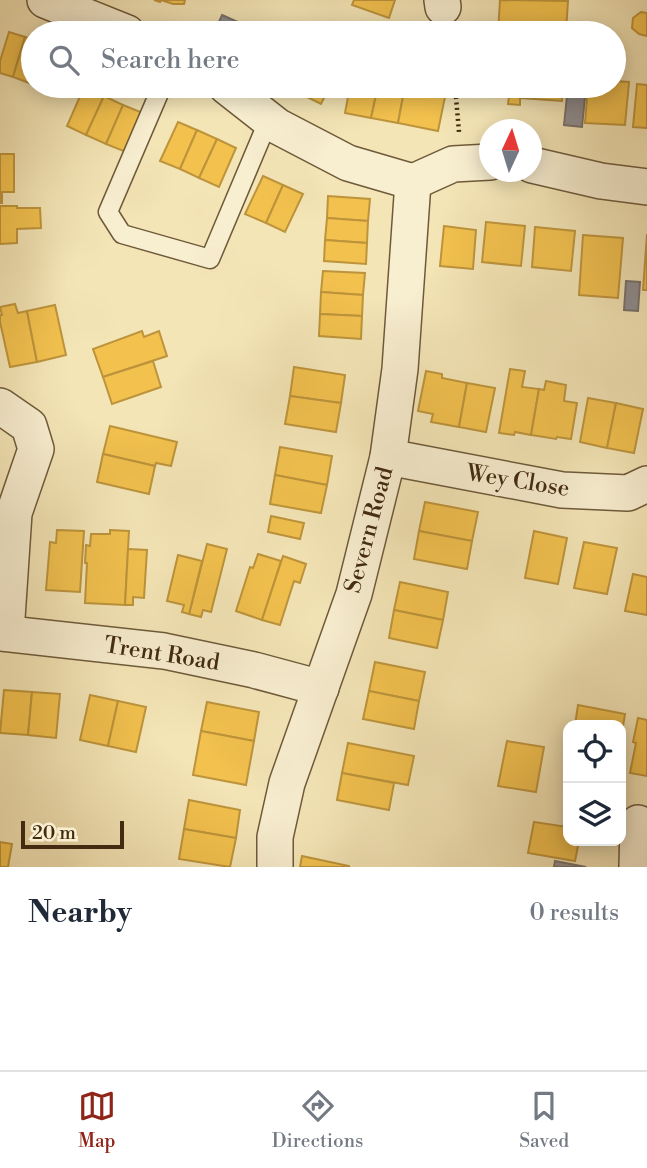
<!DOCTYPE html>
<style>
:root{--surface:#fff;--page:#f2f2f3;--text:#1f2937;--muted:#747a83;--line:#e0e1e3;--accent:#8f2418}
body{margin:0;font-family:"Libre Bodoni",serif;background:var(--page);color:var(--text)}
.controls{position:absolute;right:21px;bottom:21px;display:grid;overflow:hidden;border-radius:14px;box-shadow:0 4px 18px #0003}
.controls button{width:63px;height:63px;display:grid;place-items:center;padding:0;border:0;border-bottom:2px solid var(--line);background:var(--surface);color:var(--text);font:35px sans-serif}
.compass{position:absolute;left:479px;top:119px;width:63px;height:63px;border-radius:50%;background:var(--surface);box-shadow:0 4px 18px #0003;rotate:4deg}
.scale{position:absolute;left:21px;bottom:18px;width:103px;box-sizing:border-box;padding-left:7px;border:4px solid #422b10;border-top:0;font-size:19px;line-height:24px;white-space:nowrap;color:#422b10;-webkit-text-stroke:5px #f8eed0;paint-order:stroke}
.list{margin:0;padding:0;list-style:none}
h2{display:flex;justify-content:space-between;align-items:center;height:91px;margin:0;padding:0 28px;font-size:30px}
h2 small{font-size:23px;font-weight:400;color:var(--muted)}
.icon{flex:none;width:38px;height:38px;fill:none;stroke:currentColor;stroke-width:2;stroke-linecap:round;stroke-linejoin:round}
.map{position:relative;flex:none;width:647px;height:867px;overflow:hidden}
.search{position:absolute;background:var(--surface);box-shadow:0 4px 18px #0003;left:21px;right:21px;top:21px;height:77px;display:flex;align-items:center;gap:18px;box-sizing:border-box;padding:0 24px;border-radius:38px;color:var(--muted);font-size:26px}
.sheet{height:203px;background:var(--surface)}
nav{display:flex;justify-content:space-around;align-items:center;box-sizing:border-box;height:98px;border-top:2px solid var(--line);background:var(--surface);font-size:19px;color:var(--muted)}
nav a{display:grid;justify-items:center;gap:4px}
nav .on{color:var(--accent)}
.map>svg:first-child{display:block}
.homes{fill:#f2c14e;stroke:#bd943b;stroke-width:2}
.industry{fill:#8d8d92;stroke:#76706b;stroke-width:2}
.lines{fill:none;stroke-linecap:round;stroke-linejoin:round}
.service-casing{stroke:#6e5a3a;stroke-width:21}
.minor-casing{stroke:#6e5a3a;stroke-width:38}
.path{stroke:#422b10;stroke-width:4.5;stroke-dasharray:2 3.5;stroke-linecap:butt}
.service{stroke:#f8eed0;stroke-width:18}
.minor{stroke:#f8eed0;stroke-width:35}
.labels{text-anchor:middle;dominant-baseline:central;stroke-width:7;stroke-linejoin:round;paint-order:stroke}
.street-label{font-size:23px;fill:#422b10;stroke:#f8eed0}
</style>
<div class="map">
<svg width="647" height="867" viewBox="0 0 647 867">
<rect width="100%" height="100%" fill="#f4e5b6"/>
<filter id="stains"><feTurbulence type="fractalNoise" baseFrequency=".00286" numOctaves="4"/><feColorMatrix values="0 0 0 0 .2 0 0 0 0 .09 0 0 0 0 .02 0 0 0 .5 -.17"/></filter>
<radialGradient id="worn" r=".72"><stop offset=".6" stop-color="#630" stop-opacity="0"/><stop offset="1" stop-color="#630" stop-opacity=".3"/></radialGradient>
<!-- homes -->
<g class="homes">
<path d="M154,0h31l-1,4h-11l-12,-4 -1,2z"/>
<path d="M354,0h41l-6,18 -37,-13z"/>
<path d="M500,0l68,1 -2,30 -19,-1v3h-49z"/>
<path d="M641,12l6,1v23l-8,-2 -7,-6 1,-10z"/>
<path d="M9,32l16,5 -12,40 -13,-4v-12z"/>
<path d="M25,37l8,2v31l-4,13 -16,-6z"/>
<path d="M614,81l15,1 -4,43 -40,-2 3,-37h26z"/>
<path d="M637,84l10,1v43l-14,-1z"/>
<path d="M46,86h18l-2,7 -16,-5z"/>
<path d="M285,86h16l-4,6z"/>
<path d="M301,86h29l-9,18 -24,-12z"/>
<path d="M350,86h28l-7,32 -26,-5z"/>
<path d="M378,86h27l-7,37 -27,-5z"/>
<path d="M405,86h11l30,6 -8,39 -40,-8z"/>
<path d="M485,86h78l-1,15 -42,-3v7l-12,-1 1,-7 -25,-3z"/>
<path d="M84,87l20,9 -18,39 -19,-9z"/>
<path d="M104,96l19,9 -17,39 -20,-9z"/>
<path d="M123,105l20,8 -17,39 -20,-8z"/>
<path d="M178,122l19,8 -17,39 -20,-8z"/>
<path d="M197,130l20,9 -18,39 -19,-9z"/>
<path d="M217,139l19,9 -17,39 -20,-9z"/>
<path d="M0,154h14v38h-12v11h-2z"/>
<path d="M263,176l20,9 -17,38 -21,-9z"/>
<path d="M283,185l20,9 -18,38 -19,-9z"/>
<path d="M328,196l42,3 -2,22 -41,-3z"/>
<path d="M0,206h17v2h23l1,20 -24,1v14l-17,1z"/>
<path d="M327,218l41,3 -1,22 -42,-3z"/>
<path d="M486,222l39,4 -4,40 -39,-4z"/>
<path d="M444,226l32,4 -3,39 -33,-3z"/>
<path d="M535,227l40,4 -4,40 -39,-4z"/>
<path d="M647,234v56h-4z"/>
<path d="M583,235l40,3 -5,60 -39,-3z"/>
<path d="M325,240l42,3 -1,21 -42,-3z"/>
<path d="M323,271l42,2 -2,22 -42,-3z"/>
<path d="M321,292l42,3 -1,21 -42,-2z"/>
<path d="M15,304l3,9 9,-2 10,51 -27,5 -10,-45v-7h2l-2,-8z"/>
<path d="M55,305l11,50 -29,7 -10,-51z"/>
<path d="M320,314l42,2 -1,23 -42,-3z"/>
<path d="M142,331l2,6 15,-6 8,25 -64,21 -10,-28z"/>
<path d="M153,361l8,26 -49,17 -9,-27z"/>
<path d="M294,367l51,8 -4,28 -51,-7z"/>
<path d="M510,369l15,2 -3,16 17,2 -8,46 -16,-3 -1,3 -15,-2z"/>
<path d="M426,371l16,3v4l25,5 -8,44 -28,-5 2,-8 -15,-3z"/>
<path d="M546,381l20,4 -2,16 13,2 -6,36 -14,-2 -1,2 -25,-4 8,-46 5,1z"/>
<path d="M467,383l28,5 -9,44 -27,-5z"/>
<path d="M290,396l51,7 -5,29 -51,-8z"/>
<path d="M588,398l28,5 -9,45 -27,-6z"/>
<path d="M616,403l27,6 -9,44 -27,-5z"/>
<path d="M110,426l67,16 -6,24 -15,-3 -1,3 -52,-12z"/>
<path d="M280,447l52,9 -5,29 -52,-10z"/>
<path d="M103,454l52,12 -6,28 -52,-12z"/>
<path d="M275,475l52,10 -6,28 -51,-9z"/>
<path d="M425,502l53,10 -6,29 -53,-10z"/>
<path d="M271,516l33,7 -4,16 -32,-7z"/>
<path d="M57,530l27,1 -4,61 -34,-2 4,-48 6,1z"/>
<path d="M110,530l19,1 -4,74 -40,-2 2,-40h-2l1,-18 4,1 1,-12h19z"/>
<path d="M419,531l53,10 -5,28 -53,-10z"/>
<path d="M534,531l33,7 -9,46 -33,-6z"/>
<path d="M584,542l33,6 -10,46 -33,-6z"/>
<path d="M207,544l20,5 -16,63 -8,-2 -2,7 -12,-3z"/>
<path d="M128,549l19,1 -3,48 -11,-1v8h-8z"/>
<path d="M258,554l23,7 -19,59 -26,-9 14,-44 3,1z"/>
<path d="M178,555l24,6 -13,53 -7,-2 2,-7 -17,-4z"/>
<path d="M283,556l23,8 -6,19 -6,-2 -14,44 -18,-5z"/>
<path d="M633,574l14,3v38l-22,-4z"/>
<path d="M400,582l48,10 -5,28 -49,-10z"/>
<path d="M394,610l49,10 -6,28 -48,-10z"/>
<path d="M375,662l50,10 -6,29 -50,-10z"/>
<path d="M4,690l28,2 -4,43 -28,-2z"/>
<path d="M369,691l50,10 -5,28 -51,-10z"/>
<path d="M32,692l28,2 -4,44 -28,-3z"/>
<path d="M90,695l28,6 -10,45 -28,-6z"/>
<path d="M118,701l28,6 -10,45 -28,-6z"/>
<path d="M207,702l52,10 -5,29 -53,-10z"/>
<path d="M578,705l47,9 -4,24v-13h-46z"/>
<path d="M638,718l9,2v56l-17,-3 6,-30 -3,-1z"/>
<path d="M201,731l53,10 -8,44 -53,-10z"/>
<path d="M507,741l37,6 -8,45 -38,-6z"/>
<path d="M348,743l66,13 -6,29 -66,-12z"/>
<path d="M342,773l52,10 -5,27 -52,-10z"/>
<path d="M189,800l51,10 -4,28 -52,-9z"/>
<path d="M534,822l34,5v14h11l-4,20 -47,-8z"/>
<path d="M184,829l52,9 -6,29 -51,-8z"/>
<path d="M0,842l12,2 -4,23h-8z"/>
<path d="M302,856l47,10v1h-49z"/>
</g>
<!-- industry -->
<g class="industry">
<path d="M222,15l38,17 -1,1h-45z"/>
<path d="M567,96l18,1 -3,30 -18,-2z"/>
<path d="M626,281l14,1 -2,29 -14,-1z"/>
<path d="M555,861l31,6h-32z"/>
</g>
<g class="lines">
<!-- service casing -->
<g class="service-casing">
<path id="service" d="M162,86l-54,126 14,22 88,25 59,-140"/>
</g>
<!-- minor casing -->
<g class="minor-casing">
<g id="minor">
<path d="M45,0l82,33"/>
<path d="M442,0l1,7"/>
<path d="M226,86l51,40 71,37 65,19"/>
<path d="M532,165l69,16 46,6"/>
<path d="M413,182l40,-18 37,-2"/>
<path d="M0,406l29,20 7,23 -22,64 -8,120"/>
<path d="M388,457l174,33 66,3 19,-9"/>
<path d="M0,633l164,18 90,19 67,18"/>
<path d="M275,867v-30l12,-54 67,-189 34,-137 12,-88 13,-187"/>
<path d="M637,867l1,-44"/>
</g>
</g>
<!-- path -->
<path class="path" d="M455,86l4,46"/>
<!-- service -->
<use href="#service" class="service"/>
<!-- minor -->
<use href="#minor" class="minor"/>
</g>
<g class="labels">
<!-- street labels -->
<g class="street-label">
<text transform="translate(518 481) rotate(9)">Wey Close</text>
<text transform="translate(369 530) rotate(-75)">Severn Road</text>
<text transform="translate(162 654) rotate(9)">Trent Road</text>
</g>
</g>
<rect width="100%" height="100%" filter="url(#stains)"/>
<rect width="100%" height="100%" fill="url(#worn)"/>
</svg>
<div class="controls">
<button><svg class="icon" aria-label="locate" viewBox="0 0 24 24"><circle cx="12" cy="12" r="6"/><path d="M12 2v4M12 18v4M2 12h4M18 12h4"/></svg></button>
<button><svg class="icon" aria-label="layers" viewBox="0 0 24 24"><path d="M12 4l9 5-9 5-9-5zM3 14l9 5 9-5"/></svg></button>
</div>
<svg class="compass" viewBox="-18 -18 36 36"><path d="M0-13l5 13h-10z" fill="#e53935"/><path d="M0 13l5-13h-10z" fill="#747a83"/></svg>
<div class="scale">20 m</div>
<div class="search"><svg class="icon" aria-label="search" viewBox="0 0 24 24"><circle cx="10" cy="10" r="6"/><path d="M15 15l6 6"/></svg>Search here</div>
</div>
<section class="sheet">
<h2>Nearby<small>0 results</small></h2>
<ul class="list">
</ul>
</section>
<nav>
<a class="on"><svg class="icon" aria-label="map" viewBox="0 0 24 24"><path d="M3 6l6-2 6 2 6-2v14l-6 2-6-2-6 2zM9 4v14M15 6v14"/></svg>Map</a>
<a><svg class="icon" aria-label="directions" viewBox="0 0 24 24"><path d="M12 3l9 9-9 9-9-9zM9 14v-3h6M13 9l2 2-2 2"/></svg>Directions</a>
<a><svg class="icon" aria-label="saved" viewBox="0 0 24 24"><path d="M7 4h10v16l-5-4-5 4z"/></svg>Saved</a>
</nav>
